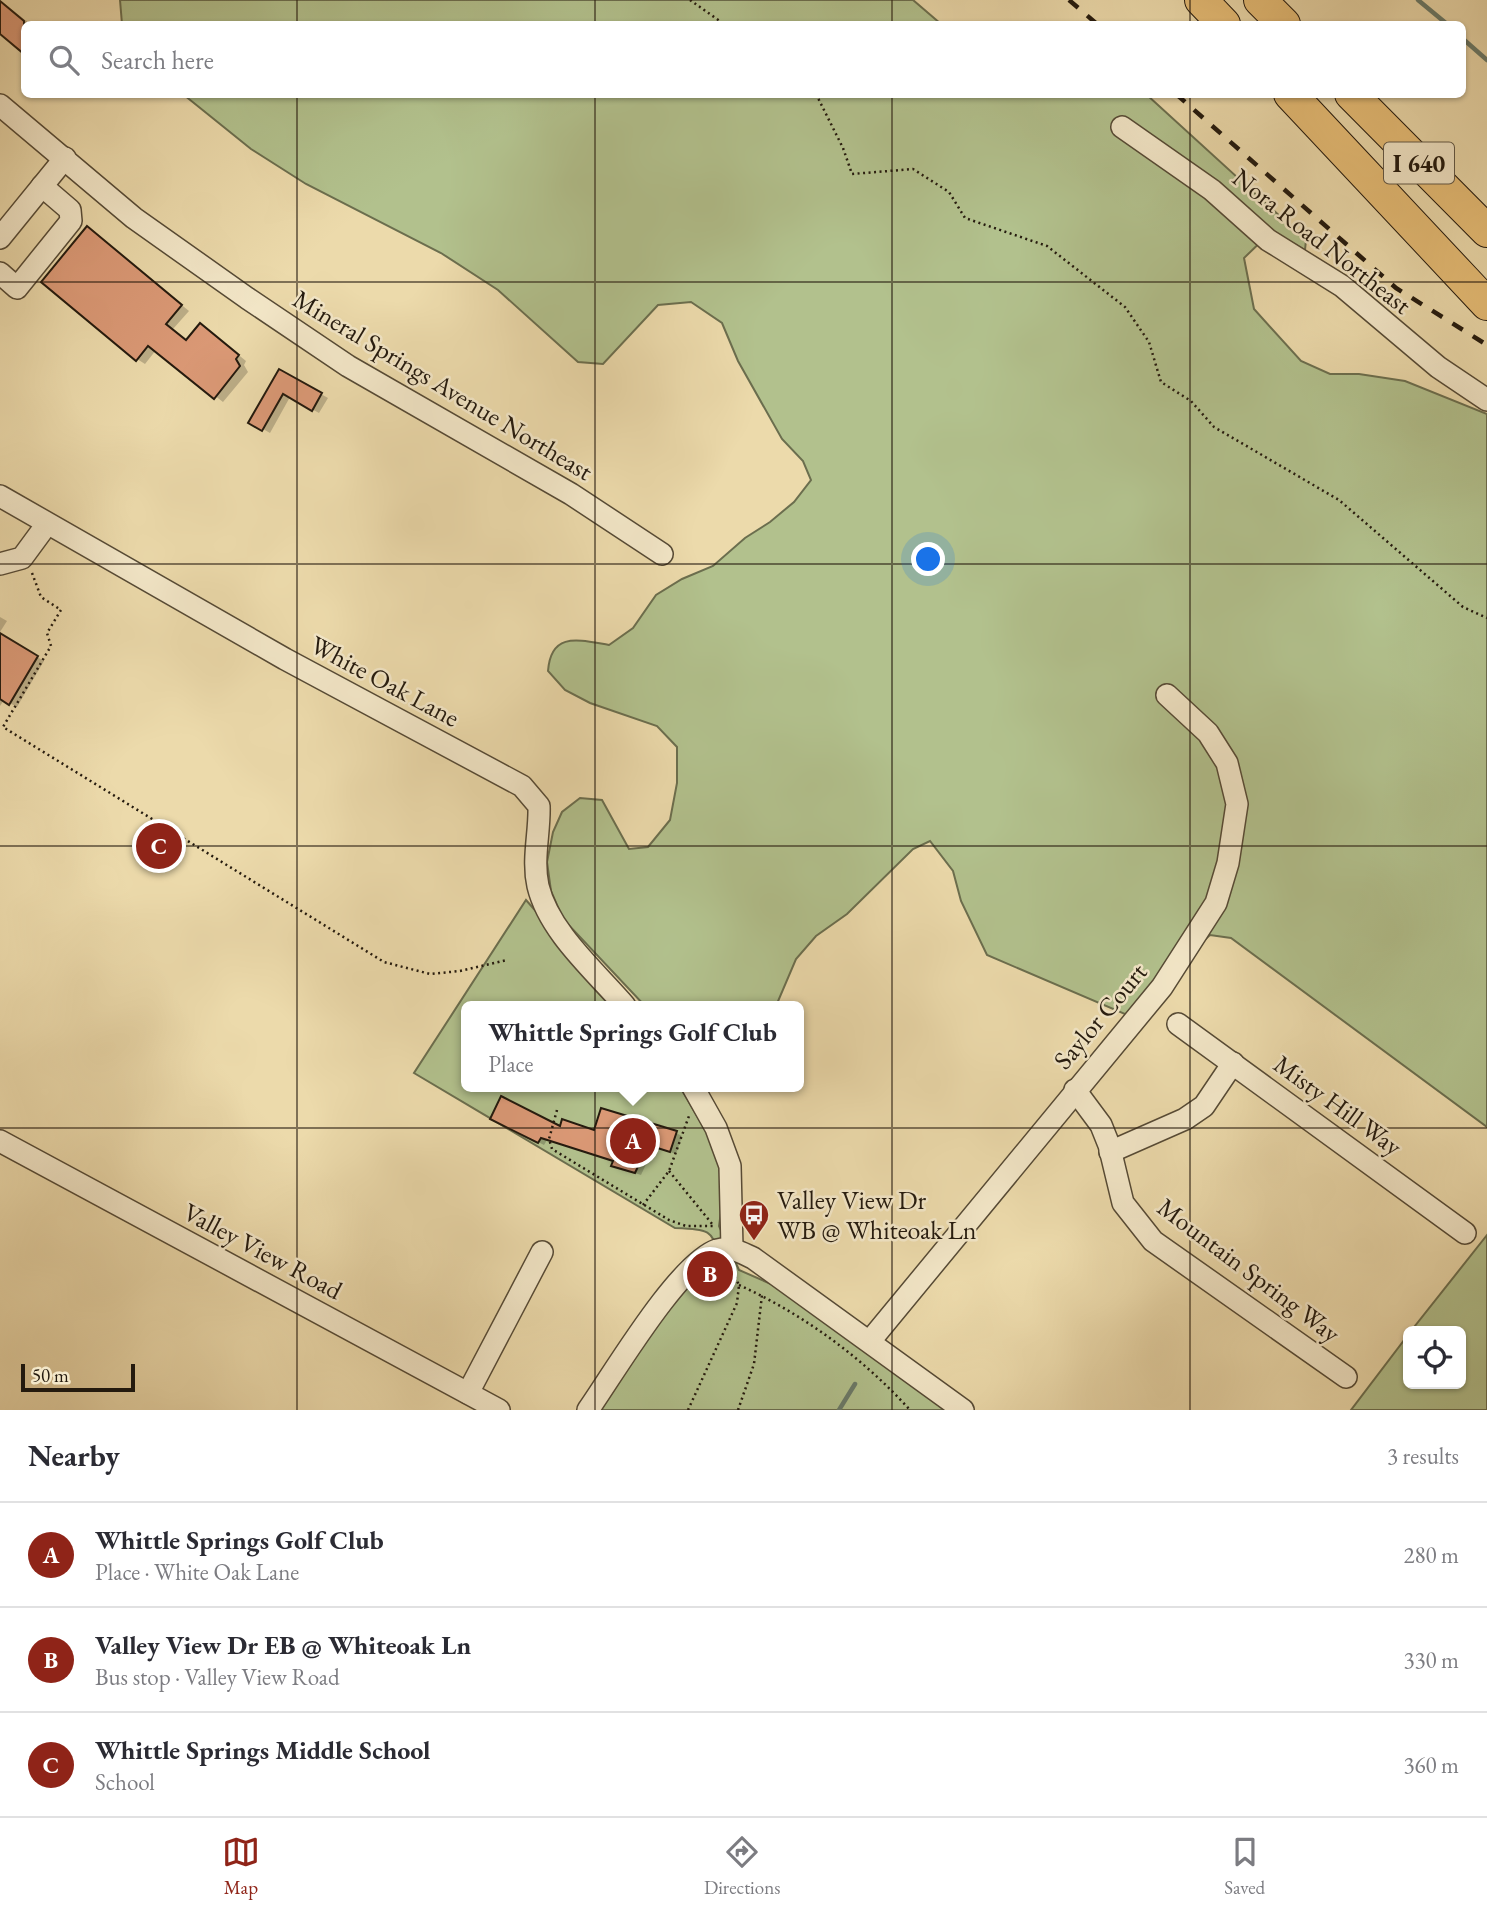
<!DOCTYPE html>
<meta charset="utf-8">
<style>
:root{--surface:#fff;--page:#f2f2f3;--text:#2b2b33;--muted:#7c7c81;--line:#e1e1e2;--accent:#8f2418}
body{margin:0;font-family:"EB Garamond",serif;background:var(--page);color:var(--text)}
.controls{position:absolute;right:21px;bottom:21px;display:grid;overflow:hidden;border-radius:10px;box-shadow:0 2px 5px #0004}
.controls button{width:63px;height:63px;display:grid;place-items:center;padding:0;border:0;border-bottom:2px solid var(--line);background:var(--surface);color:var(--text);font:35px sans-serif}
.scale{position:absolute;left:21px;bottom:18px;width:114px;box-sizing:border-box;padding-left:7px;border:4px solid #241a0e;border-top:0;font-size:19px;line-height:24px;white-space:nowrap;color:#241a0e;-webkit-text-stroke:5px #f3e7c8;paint-order:stroke}
.you{position:absolute;left:929px;top:560px;width:24px;height:24px;margin:-18px;border:5px solid #fff;border-radius:50%;background:#1a73e8;box-shadow:0 0 0 10px #1a73e833}
.badge{display:grid;place-items:center;width:46px;height:46px;border-radius:50%;background:var(--accent);color:#fff;font-size:23px;font-weight:700}
.pin{position:absolute;translate:-50% -50%;border:4px solid #fff;box-shadow:0 2px 7px #0006}
.popup{position:absolute;left:461px;top:1001px;width:343px;height:91px;box-sizing:border-box;display:grid;place-content:center;border-radius:10px;background:var(--surface);filter:drop-shadow(0 2px 5px #0005);font-size:23px;white-space:nowrap;color:var(--muted)}
.popup b{font-size:26px;color:var(--text)}
.popup::after{content:'';position:absolute;left:50%;top:100%;margin-left:-14px;border:14px solid transparent;border-top-color:var(--surface)}
.list{margin:0;padding:0;list-style:none}
h2{display:flex;justify-content:space-between;align-items:center;height:91px;margin:0;padding:0 28px;font-size:30px}
h2 small{font-size:23px;font-weight:400;color:var(--muted)}
.list li{display:grid;grid-template-columns:46px 1fr auto;gap:21px;align-items:center;box-sizing:border-box;height:105px;padding:0 28px;border-top:2px solid var(--line)}
.list b{display:block;font-size:26px;white-space:nowrap}
.list p{margin:0;font-size:23px;white-space:nowrap;color:var(--muted)}
.list em{font-size:23px;font-style:normal;color:var(--muted)}
.icon{flex:none;width:38px;height:38px;fill:none;stroke:currentColor;stroke-width:2;stroke-linecap:round;stroke-linejoin:round}
.map{position:relative;flex:none;width:1487px;height:1410px;overflow:hidden}
.search{position:absolute;background:var(--surface);box-shadow:0 2px 5px #0004;left:21px;right:21px;top:21px;height:77px;display:flex;align-items:center;gap:18px;box-sizing:border-box;padding:0 24px;border-radius:10px;color:var(--muted);font-size:26px}
.sheet{height:406px;background:var(--surface)}
nav{display:flex;justify-content:space-around;align-items:center;box-sizing:border-box;height:98px;border-top:2px solid var(--line);background:var(--surface);font-size:19px;color:var(--muted)}
nav a{display:grid;justify-items:center;gap:4px}
nav .on{color:var(--accent)}
.map>svg:first-child{display:block}
.green{fill:#b2c18d;stroke:#6b6e4e;stroke-width:2}
.shadow{fill:#0003}
.lines{fill:none;stroke-linecap:round;stroke-linejoin:round}
.stream{stroke:#6a7b6a;stroke-width:4.5}
.building{fill:#db9976;stroke:#241a0e;stroke-width:2}
.minor-casing{stroke:#564a35;stroke-width:24}
.highway-casing{stroke:#241a0e;stroke-width:34}
.path{stroke:#241a0e;stroke-width:2.5;stroke-dasharray:2 3.5;stroke-linecap:butt}
.minor{stroke:#f3e7c8;stroke-width:21}
.highway{stroke:#e6bd76;stroke-width:32}
.rail{stroke:#241a0e;stroke-width:4.5;stroke-dasharray:12 12;stroke-linecap:butt}
.grid{fill:none;stroke:#241a0e;stroke-width:2;stroke-opacity:0.55}
.labels{text-anchor:middle;dominant-baseline:central;stroke-width:5;stroke-linejoin:round;paint-order:stroke}
.shield{fill:#f3e7c8;stroke:#625846;stroke-width:2}
.shield-label{font-size:24px;font-weight:bold;fill:#241a0e}
.street-label{font-size:26px;fill:#241a0e;stroke:#f3e7c8}
.poi-label{font-size:26px;fill:#241a0e;stroke:#f3e7c8;text-anchor:start}
</style>
<div class="map">
<svg width="1487" height="1410" viewBox="0 0 1487 1410">
<rect width="100%" height="100%" fill="#ecdaab"/>
<filter id="stains"><feTurbulence type="fractalNoise" baseFrequency=".00286" numOctaves="4"/><feColorMatrix values="0 0 0 0 .2 0 0 0 0 .09 0 0 0 0 .02 0 0 0 .5 -.17"/></filter>
<radialGradient id="worn" r=".72"><stop offset=".6" stop-color="#630" stop-opacity="0"/><stop offset="1" stop-color="#630" stop-opacity=".3"/></radialGradient>
<!-- green -->
<g class="green">
<path d="M120,0h793l28,24h-819z"/>
<path d="M1023,94l124,1 159,145 -1,10 -33,-19 -28,27 10,51 47,52 29,13h29l46,7 82,33v713l-256,-189 -21,-3 -22,20 -49,65 -152,-65 -26,-54 -8,-30 -23,-30 -17,8 -66,65 -31,22 -20,23 -20,47h-131l-82,-87 -12,-28 -4,-29 6,-30 9,-20 18,-14 22,2 27,49 19,-2 22,-27 7,-37v-36l-20,-21 -67,-23 -25,-13 -17,-19c3,-40 31,-31 61,-26l24,-17 23,-33 26,-16 31,-13 32,-28 25,-16 24,-20 17,-22 -8,-19 -21,-22 -44,-78 -16,-38 -31,-21 -33,3 -55,59 -25,-2 -80,-72 -57,-37 -135,-69 -55,-35 -67,-54z"/>
<path d="M526,900l93,106h-152v81h213l27,46 12,32 4,33 -4,28 20,44 32,14 33,22 141,104h-346c25,-37 79,-138 125,-143 -14,-37 -8,-37 -49,-39l-261,-155z"/>
<path d="M1487,1235v175h-136l57,-75v49h53v-53h-50z"/>
</g>
<!-- shadow -->
<g class="shadow">
<path d="M0,0l30,24h-6v28l-24,-21z"/>
<path d="M87,228l102,83 -16,18 14,12 21,-11 38,31 -2,4 4,7 -25,30 -67,-52 -11,14 -8,-5z"/>
<path d="M280,371l48,27 -9,15 -29,-16 -20,36 -19,-11z"/>
<path d="M0,617l7,4 -7,11z"/>
<path d="M0,635l44,26 -27,46 -13,-7 -4,6z"/>
<path d="M492,1118l69,11 115,4 6,3 -6,18 -22,-7 -13,28 -22,-7 -4,-6 -68,-22 -3,5z"/>
</g>
<g class="lines">
<!-- stream -->
<g class="stream">
<path d="M1418,0l29,24"/>
<path d="M1462,38l25,22"/>
<path d="M839,1410l16,-26"/>
</g>
</g>
<!-- building -->
<g class="building">
<path d="M0,1l24,20v33l-24,-20z"/>
<path d="M87,226l95,79 -16,19 20,16 14,-17 39,32 -3,4 4,7 -26,33 -66,-53 -12,15 -95,-79z"/>
<path d="M279,369l43,24 -10,18 -29,-17 -21,37 -14,-8z"/>
<path d="M0,633l38,23 -29,49 -9,-6z"/>
<path d="M501,1096l59,30 2,-7 32,11 7,-22 76,23 -7,21 -22,-7 -13,28 -24,-7 2,-5 -72,-23 -3,5 -48,-24z"/>
</g>
<g class="lines">
<!-- minor casing -->
<g class="minor-casing">
<g id="minor">
<path d="M0,105l134,113 113,80 101,68 223,128 91,60"/>
<path d="M1122,127l90,63 56,50 74,46 96,81 49,33"/>
<path d="M0,238l65,-80"/>
<path d="M0,273l17,15 54,-67 -1,-11 -28,-24"/>
<path d="M0,496l285,163 237,127 17,20c1,26 -7,53 -1,80 11,46 57,85 87,120"/>
<path d="M0,564l22,-6 25,-34"/>
<path d="M1178,1024l287,209"/>
<path d="M693,1087l23,41 14,38 2,82"/>
<path d="M1075,1090l26,35 8,20 14,58 30,38 193,136"/>
<path d="M0,1141l499,269"/>
<path d="M1110,1152l75,-33 19,-13 29,-43"/>
<path d="M870,1341l292,-354 54,-84 12,-40 9,-59 -10,-41 -19,-30 -41,-38"/>
<path d="M468,1393l74,-141"/>
<path d="M588,1410c26,-37 90,-146 129,-160 14,-4 23,2 36,8l210,152"/>
</g>
</g>
<!-- highway casing -->
<g class="highway-casing">
<g id="highway">
<path d="M1201,0l23,24"/>
<path d="M1260,0l24,24"/>
<path d="M1290,94l197,210"/>
<path d="M1351,94l136,137"/>
</g>
</g>
<!-- path -->
<g class="path">
<path d="M690,0l34,24"/>
<path d="M816,94l27,54 9,26 61,-5 36,23 16,26 82,28 78,61 24,35 12,40 30,19 23,26 125,73 124,107 24,11"/>
<path d="M32,573l9,24 20,13 -14,23 4,13 -48,81 381,235 46,12 30,-3 47,-11"/>
<path d="M557,1110l-8,29 3,10 117,71 17,6h27"/>
<path d="M669,1171l44,54"/>
<path d="M643,1205l26,-34 20,-55"/>
<path d="M739,1285c64,29 124,73 171,125"/>
<path d="M688,1410l49,-107 2,-18 -9,-18"/>
<path d="M738,1410l16,-46 8,-69"/>
</g>
<!-- minor -->
<use href="#minor" class="minor"/>
<!-- highway -->
<use href="#highway" class="highway"/>
<!-- rail -->
<g class="rail">
<path d="M1069,0l28,24"/>
<path d="M1176,94l220,194 91,57"/>
</g>
</g>
<!-- grid -->
<path class="grid" d="M297,0v24M595,0v24M892,0v24M1190,0v24M297,94v1316M595,94v1316M892,94v1316M1190,94v1316M0,282h1487M0,564h1487M0,846h1487M0,1128h1487"/>
<!-- icons -->
<defs>
<g id="bus-pin" transform="scale(1.575)"><path d="M0 17L-7.5 6A9.5 9.5 0 1 1 7.5 6Z" fill="#8f2418" stroke="#f3e7c8"/><path d="M-5-6H5V4H4V6H2V4H-2V6H-4V4H-5ZM-3.5-4V0h7V-4ZM-3.5 1.2v1.5H-2V1.2ZM2 1.2v1.5H3.5V1.2Z" fill="#fff"/></g>
</defs>
<g fill-rule="evenodd">
<use href="#bus-pin" x="754" y="1215"/>
</g>
<g class="labels">
<!-- shield labels -->
<rect class="shield" x="1384" y="142.5" width="70" height="41" rx="5"/>
<g class="shield-label">
<text x="1419" y="163">I 640</text>
</g>
<!-- street labels -->
<g class="street-label">
<text transform="translate(1322 241) rotate(38)">Nora Road Northeast</text>
<text transform="translate(443 385) rotate(31)">Mineral Springs Avenue Northeast</text>
<text transform="translate(385 681) rotate(28)">White Oak Lane</text>
<text transform="translate(1100 1016) rotate(-50)">Saylor Court</text>
<text transform="translate(1338 1105) rotate(36)">Misty Hill Way</text>
<text transform="translate(263 1251) rotate(28)">Valley View Road</text>
<text transform="translate(1249 1270) rotate(37)">Mountain Spring Way</text>
</g>
<!-- poi labels -->
<g class="poi-label">
<text x="777" y="1200">Valley View Dr<tspan x="777" dy="30">WB @ Whiteoak Ln</tspan></text>
</g>
</g>
<rect width="100%" height="100%" filter="url(#stains)"/>
<rect width="100%" height="100%" fill="url(#worn)"/>
</svg>
<div class="controls">
<button><svg class="icon" aria-label="locate" viewBox="0 0 24 24"><circle cx="12" cy="12" r="6"/><path d="M12 2v4M12 18v4M2 12h4M18 12h4"/></svg></button>
</div>
<div class="scale">50 m</div>
<div class="you"></div>
<div class="pin badge" style="left:633px;top:1141px">A</div>
<div class="popup"><b>Whittle Springs Golf Club</b>Place</div>
<div class="pin badge" style="left:710px;top:1274px">B</div>
<div class="pin badge" style="left:159px;top:846px">C</div>
<div class="search"><svg class="icon" aria-label="search" viewBox="0 0 24 24"><circle cx="10" cy="10" r="6"/><path d="M15 15l6 6"/></svg>Search here</div>
</div>
<section class="sheet">
<h2>Nearby<small>3 results</small></h2>
<ul class="list">
<li><span class="badge">A</span><div><b>Whittle Springs Golf Club</b><p>Place · White Oak Lane</p></div><em>280 m</em></li>
<li><span class="badge">B</span><div><b>Valley View Dr EB @ Whiteoak Ln</b><p>Bus stop · Valley View Road</p></div><em>330 m</em></li>
<li><span class="badge">C</span><div><b>Whittle Springs Middle School</b><p>School</p></div><em>360 m</em></li>
</ul>
</section>
<nav>
<a class="on"><svg class="icon" aria-label="map" viewBox="0 0 24 24"><path d="M3 6l6-2 6 2 6-2v14l-6 2-6-2-6 2zM9 4v14M15 6v14"/></svg>Map</a>
<a><svg class="icon" aria-label="directions" viewBox="0 0 24 24"><path d="M12 3l9 9-9 9-9-9zM9 14v-3h6M13 9l2 2-2 2"/></svg>Directions</a>
<a><svg class="icon" aria-label="saved" viewBox="0 0 24 24"><path d="M7 4h10v16l-5-4-5 4z"/></svg>Saved</a>
</nav>
